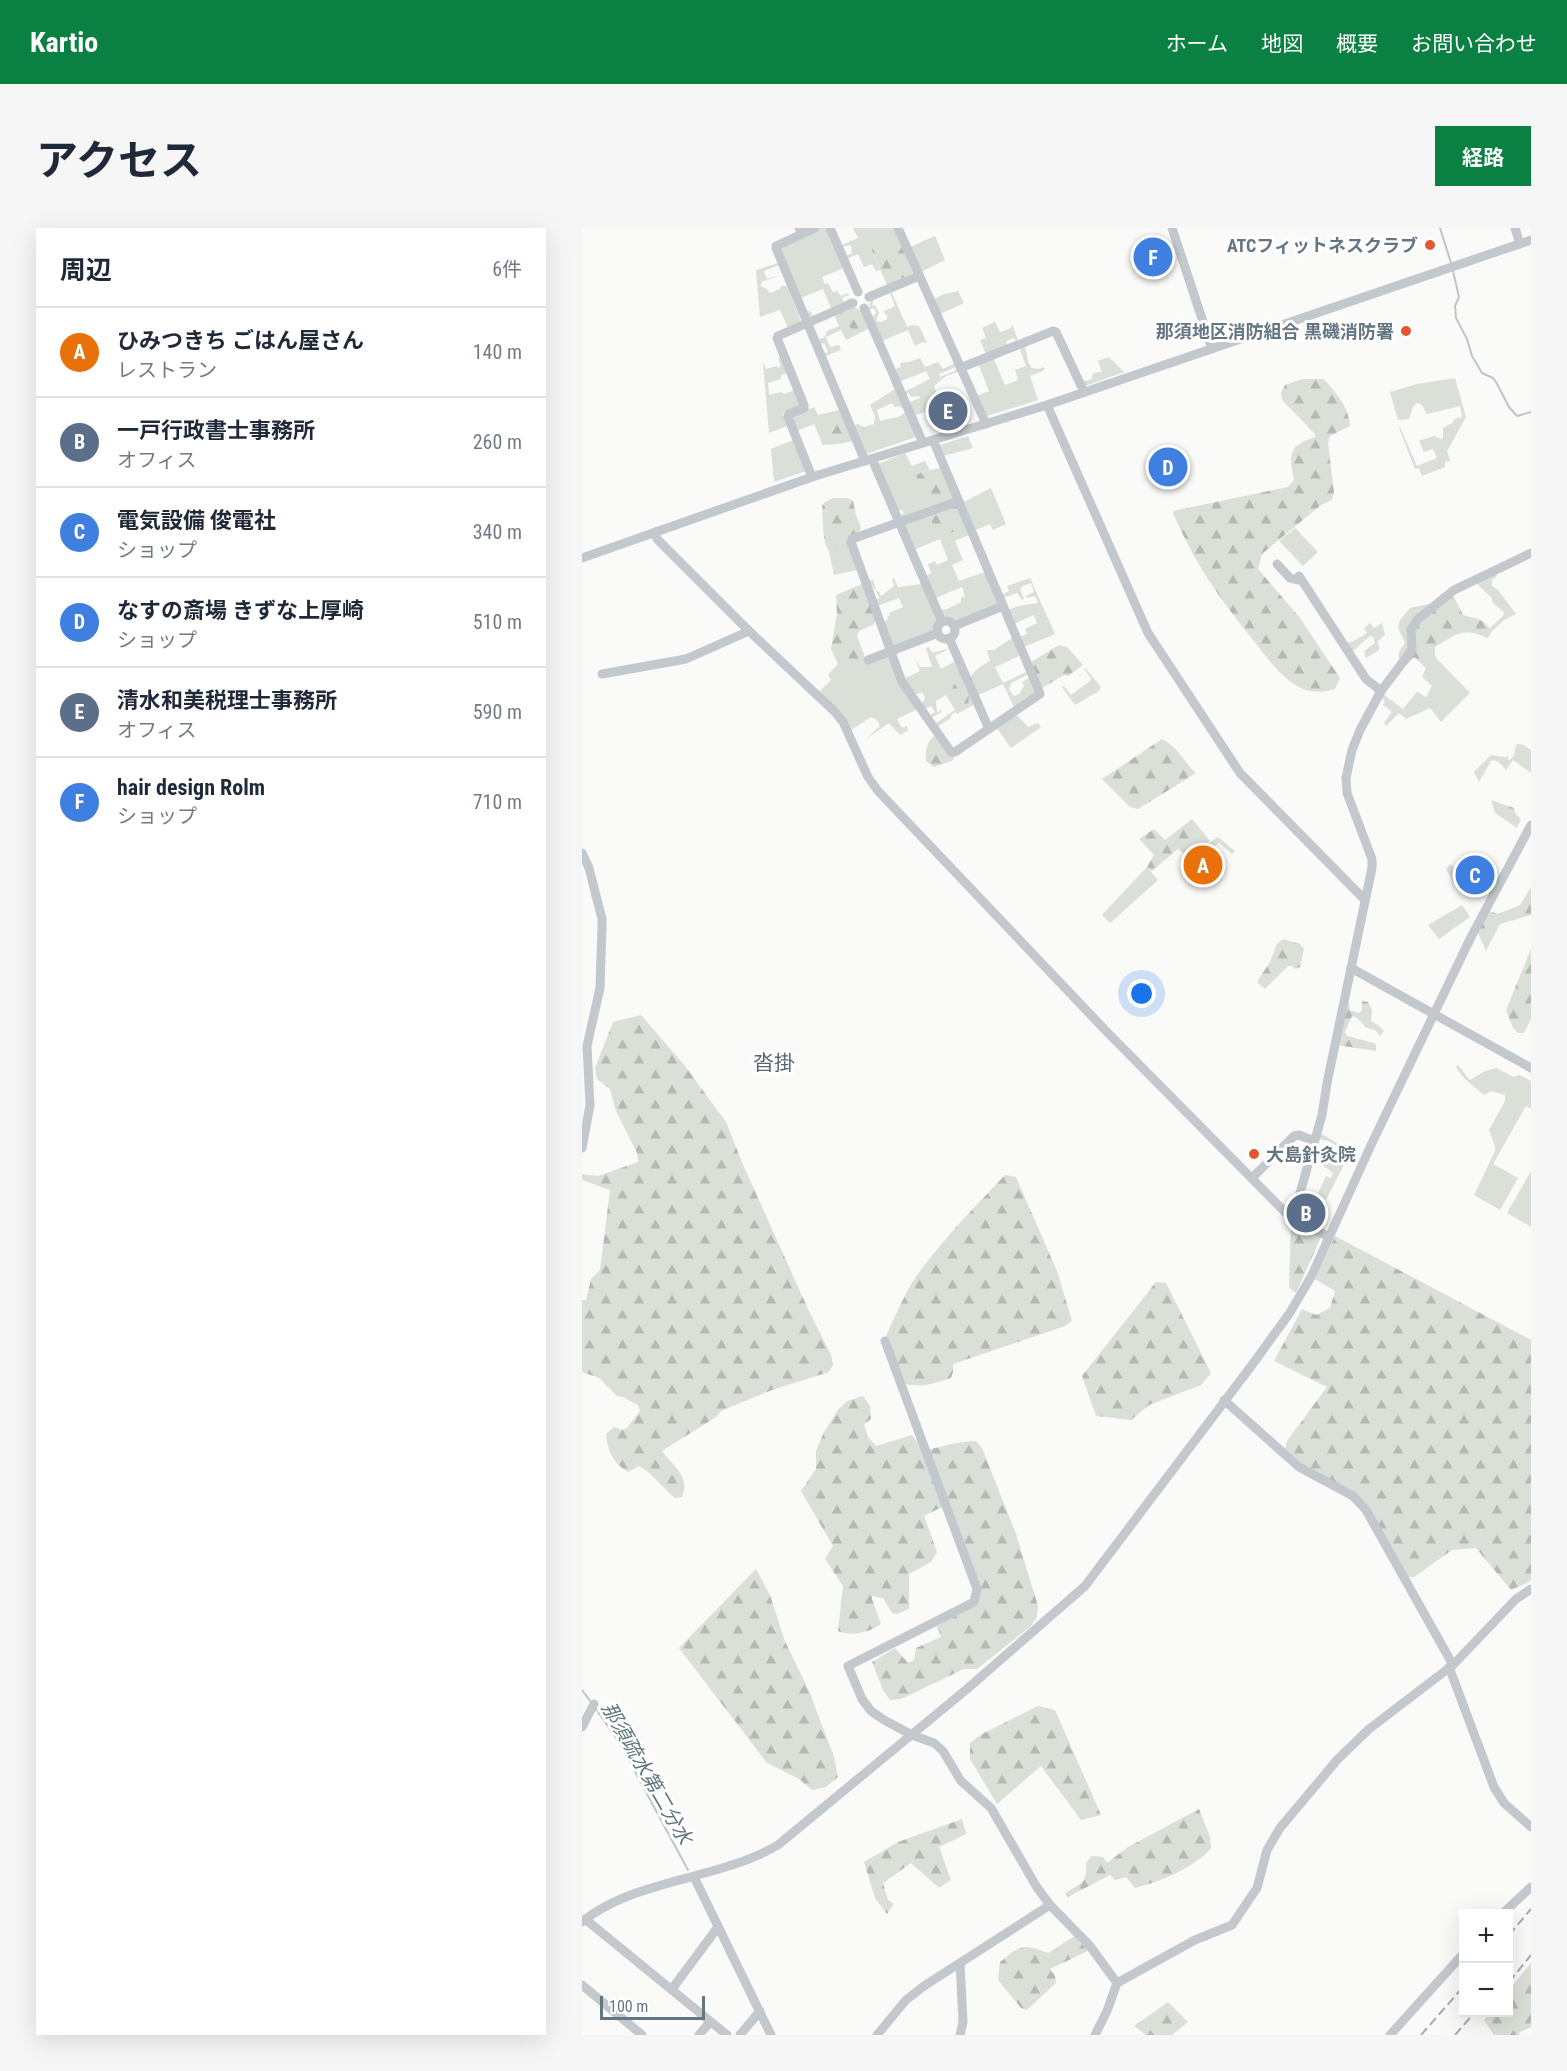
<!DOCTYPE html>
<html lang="ja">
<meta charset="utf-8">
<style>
:root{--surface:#fff;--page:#f6f6f7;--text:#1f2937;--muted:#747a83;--line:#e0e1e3;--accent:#0b8043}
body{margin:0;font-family:"Roboto Condensed","Noto Sans JP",sans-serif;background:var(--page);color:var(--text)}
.controls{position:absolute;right:18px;bottom:18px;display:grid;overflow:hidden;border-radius:0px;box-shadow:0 6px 24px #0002}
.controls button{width:54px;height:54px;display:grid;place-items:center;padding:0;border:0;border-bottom:2px solid var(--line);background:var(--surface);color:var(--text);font:30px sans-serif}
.scale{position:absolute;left:18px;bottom:15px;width:105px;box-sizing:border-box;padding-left:6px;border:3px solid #657683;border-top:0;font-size:16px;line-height:21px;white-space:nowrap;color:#657683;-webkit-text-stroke:4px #fff;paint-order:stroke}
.you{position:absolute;left:560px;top:766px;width:21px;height:21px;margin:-15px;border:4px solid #fff;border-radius:50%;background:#1a73e8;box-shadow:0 0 0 9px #1a73e833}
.badge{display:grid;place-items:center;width:39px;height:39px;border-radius:50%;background:var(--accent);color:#fff;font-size:20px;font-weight:700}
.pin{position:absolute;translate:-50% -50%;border:3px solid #fff;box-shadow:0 2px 6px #0006}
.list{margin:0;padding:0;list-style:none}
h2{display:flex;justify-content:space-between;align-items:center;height:78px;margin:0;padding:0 24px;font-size:26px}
h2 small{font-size:20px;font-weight:400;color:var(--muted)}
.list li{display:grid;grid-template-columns:39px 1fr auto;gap:18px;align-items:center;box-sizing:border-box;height:90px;padding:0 24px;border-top:2px solid var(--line)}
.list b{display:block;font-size:22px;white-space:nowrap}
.list p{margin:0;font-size:20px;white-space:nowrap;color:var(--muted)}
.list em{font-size:20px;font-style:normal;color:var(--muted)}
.map{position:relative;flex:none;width:949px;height:1807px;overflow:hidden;border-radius:0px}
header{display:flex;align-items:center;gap:36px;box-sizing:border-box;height:84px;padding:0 30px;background:var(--accent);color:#fff}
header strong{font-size:28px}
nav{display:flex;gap:33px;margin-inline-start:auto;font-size:21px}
.intro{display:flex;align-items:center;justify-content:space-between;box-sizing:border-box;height:144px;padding:0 36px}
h1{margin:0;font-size:42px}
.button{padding:15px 27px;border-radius:0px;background:var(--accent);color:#fff;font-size:21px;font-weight:700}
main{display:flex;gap:36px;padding:0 36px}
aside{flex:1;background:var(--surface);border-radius:0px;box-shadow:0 6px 24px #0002}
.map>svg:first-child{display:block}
.green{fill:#dadfd7;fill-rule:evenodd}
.forest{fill:url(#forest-firs)}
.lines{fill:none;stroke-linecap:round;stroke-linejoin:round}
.stream{stroke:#bbc7cb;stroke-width:2}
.minor{stroke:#c3c8cc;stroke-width:9}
.rail{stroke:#a2aab0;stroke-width:2;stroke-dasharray:9 4.5;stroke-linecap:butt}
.poi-dot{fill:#e4572e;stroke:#fff;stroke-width:2}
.labels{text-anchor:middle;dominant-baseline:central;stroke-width:6;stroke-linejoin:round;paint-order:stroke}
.poi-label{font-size:18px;font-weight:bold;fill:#657683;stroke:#fff;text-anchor:end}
.water-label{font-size:20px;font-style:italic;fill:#60757c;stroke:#fff}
.quarter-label{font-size:21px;fill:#57646e;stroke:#fff}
</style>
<header>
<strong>Kartio</strong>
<nav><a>ホーム</a><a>地図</a><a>概要</a><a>お問い合わせ</a></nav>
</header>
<div class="intro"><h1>アクセス</h1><a class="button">経路</a></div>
<main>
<aside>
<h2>周辺<small>6件</small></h2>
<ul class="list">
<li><span class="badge" style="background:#e8710a">A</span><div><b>ひみつきち ごはん屋さん</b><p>レストラン</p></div><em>140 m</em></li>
<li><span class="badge" style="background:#5c6f8a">B</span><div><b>一戸行政書士事務所</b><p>オフィス</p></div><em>260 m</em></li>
<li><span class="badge" style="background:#3f7fe0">C</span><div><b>電気設備 俊電社</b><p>ショップ</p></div><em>340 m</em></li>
<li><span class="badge" style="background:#3f7fe0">D</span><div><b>なすの斎場 きずな上厚崎</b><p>ショップ</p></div><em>510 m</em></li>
<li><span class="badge" style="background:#5c6f8a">E</span><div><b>清水和美税理士事務所</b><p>オフィス</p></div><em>590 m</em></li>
<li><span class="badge" style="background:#3f7fe0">F</span><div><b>hair design Rolm</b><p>ショップ</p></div><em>710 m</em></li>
</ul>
</aside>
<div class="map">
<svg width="949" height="1807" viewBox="0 0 949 1807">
<defs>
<pattern id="forest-firs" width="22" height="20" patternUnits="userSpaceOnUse" patternTransform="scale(1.5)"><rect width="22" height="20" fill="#dadfd7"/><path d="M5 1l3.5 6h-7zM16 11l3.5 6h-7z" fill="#b4b9b4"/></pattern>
</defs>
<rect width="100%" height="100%" fill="#fafaf8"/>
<!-- green -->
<g class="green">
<path d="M238,0h8l16,40 -22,9 3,7 3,-1 5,9 4,-1 4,5 7,-3 1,2 -7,3 2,4 7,-5 -1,3 -42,18 -29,-69zM241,61l8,19 -18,8 -2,-4 -5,-2 -5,-12z"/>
<path d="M271,0h41l4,9 -26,14 8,19 -4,1 -4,-7 -8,3 -6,-13 -11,5 -1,-3 6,-3 -1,-8 -10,2 -1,-1 18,-8z"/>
<path d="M353,8l10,24 -24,12 -11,-25z"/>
<path d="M196,35l1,2 -15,6 3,8 15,-4 -21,7v4l6,3 3,4 10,-4 1,-3h6l14,36 -13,6 -8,-18 -20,7 -4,-47z"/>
<path d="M308,61l17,38 5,-2 7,1 8,17 -4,-1 -8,4 -7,-16 -26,11 -11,-25 5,-2 -2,-6 -5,2v-2l3,-11zM307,63l6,15 -12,6 4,3v4l-6,3 -5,-1 3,-8 -4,-8 -3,1 2,-8z"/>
<path d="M376,63l6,12 -26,12 -4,-16 10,-5z"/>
<path d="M256,84l18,23 -10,5 -5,-10 -15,7 4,10 9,-2 2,5 -18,7 -1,-3 6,-2 -4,-9 -5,2 -2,-5 8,-3 2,-6 12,-5 -5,-12z"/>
<path d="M413,94l5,10 11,-4 1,-4 6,16 -2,1 -2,-3 -8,3 1,4 -21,9 -6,-14 6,-2 -4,-10z"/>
<path d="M443,116l3,18 4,6 6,1 6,-2 1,3 -15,6 8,24 -51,16 -11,-20 13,-5 -11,-28 15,-6 12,28 13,-5 -3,-10 11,-4 -7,-20z"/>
<path d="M527,129l15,15 -39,14 -2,-6 2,1 7,-2 1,-6 9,-1 -4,-11z"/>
<path d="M196,130h2l8,15 -7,2v4l-13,4 1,12 12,-3 3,2 11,-4 5,14 -1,3 -16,6 4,13 -18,7 -6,-71 3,7 11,-3 1,2 3,-2z"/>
<path d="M338,130l5,9 13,-5 5,7 12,-6 1,4 -17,7 1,3 17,-7 1,2 -12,4 -12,10 7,19 -27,11 -4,-14 10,-4 -1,-2 -8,1 -2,-4 -4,1 -1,-2 26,-13 -4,-8 -27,11 -5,-12 7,-3 -1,-4 9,-1z"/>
<path d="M873,150l11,39 -19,34 3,10 -5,1v5l-23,9 -3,-8 -4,1 -16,-41 1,-1 17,39 20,-8 -4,-9 -9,3 -5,-11 15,-5 7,3 2,-1v-10l9,-5 3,-4 7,-2 -2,-11 -33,8 -5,-9 -5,-2 -4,4 -4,12 -11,1 -8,-28 27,-8z"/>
<path d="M313,161l10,19 -2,1 -3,-3 -5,1 -3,-4 -15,7 3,11 18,-4 8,-5 10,25 -50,17 -11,-29 3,-1 6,3 10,-3 1,-8 -5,-11z"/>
<path d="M232,179l4,8 21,-5 2,4 -45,17 -5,-14z"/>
<path d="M386,208l5,12 -30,8 -3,-11z"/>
<path d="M211,212l13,31 -32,11 -3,-33z"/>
<path d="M323,225l7,13 13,-5 5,9 -8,2 -5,10 11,27 -26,9 -2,-3 4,-2 -2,-3 -5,1 -19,-47z"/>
<path d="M409,260l15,36 -13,6 -3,-6 -14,6 -12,-28z"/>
<path d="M346,286l37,9 4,12 -14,6 8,19 -11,5 7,16 26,-9 14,33 -43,16 -13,-6 -3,-5 7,-1 14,-7v-4l4,-2 -3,-9 -26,11 -10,-22 5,-3 -3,-9 7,-3 2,4 11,-5 -8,-21 -26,11 -11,-26z"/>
<path d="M713,300l23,24 -15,14 -24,-25z"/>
<path d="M267,309l8,33 -23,5 -5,-24z"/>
<path d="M914,343l1,5 -5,4v6l6,4 18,24 -12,6 -12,11 -2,-3 13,-12 1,-4 -12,-10v-4l-16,-15z"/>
<path d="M312,350l4,9 25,-3 15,39 -5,9 -41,14 -9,-24 5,-2 -1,-3 3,-2 -1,-2 14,-6 -4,-9 -22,8 -2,-6 5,-2 -11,-17 4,-2 3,12 3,1 2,4 13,-10 -2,-7z"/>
<path d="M448,350l25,56 -31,13 -5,-10 8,-3 -2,-5 12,-6 -3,-8 -20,9 -6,-14 10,-4 20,-3 -3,-7 -8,2 -1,-2 8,-4 -3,-9 -8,3 -3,3 4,10 -2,1 -5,-7 -14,5 -2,-3 8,-4 -2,-5z"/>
<path d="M788,395l4,5 8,-5 3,12 -7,6 1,9 -13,8 -2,-7 11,-8 -2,-6 -3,-1 -18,16 -5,-9 7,-2 13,-8 -3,-5z"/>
<path d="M430,410l9,17 -26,12 8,16 25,-12 1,3 -18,9 -2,5 3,6 3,2 5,-3 4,-7 -2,-4 9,-5 6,16 -23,14 -11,-23 -25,11 -8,-18 8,-9 12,-7 -3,-11h7z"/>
<path d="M347,419l2,4 4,1 16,-4 -16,8 6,13 15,-8 19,43 -18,10 -1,-2 -5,3v3l-14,9 -1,-4 19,-13 -9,-15 -10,6 1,11 4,-2 1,2 -11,6 -2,-2 6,-4 -4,-6 -6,3 -4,-5 4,-5 -2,-6 -9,1 -10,-15 16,-8 -5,-12 5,8h12l-6,-19z"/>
<path d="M306,427l30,54 -21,10 5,9 5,-2 1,5 -8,4 -11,-12 -23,16 14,-13 -3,-6 -6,-3 -20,13 -32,-38 12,-12 -3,-5 10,-11h16z"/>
<path d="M855,431l33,34 -29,29 -11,-14 -24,11 -7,-6 -13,13 -2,-3 8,-11 -9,-7 2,-4 -4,-3 2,-4 20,15 14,-17 9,5 6,-11 -10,-9 4,-9z"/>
<path d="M503,440l16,19 -2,4 -24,14 -13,-18 2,-1 7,9 19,-14 1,-3 -7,-9z"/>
<path d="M433,485l13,14 10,-4 3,4 -30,21 -15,-21z"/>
<path d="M937,516l5,1 7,5v23l-18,-13 -7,10c-4,-5 -9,-11 -15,-9l-12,21 -5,-10 17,-17 10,2 1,-1 4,2 2,-4v7l6,-5 2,-11z"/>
<path d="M636,609l17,14 -3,3 -13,-11 -32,24 -2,-4 3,-6z"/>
<path d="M900,629l2,2 -6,6 -5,1 -9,10 2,4 -10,7 -10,-18 4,-5 8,6 10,-12 8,5z"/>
<path d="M565,639l11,13 -48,43 -8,-8z"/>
<path d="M880,677l8,12 -31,22 -11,-14z"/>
<path d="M876,837l12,15 15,-9 11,-3 18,9 6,-2 11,6v28l-5,-3 -33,58 25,14 -18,32 -26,-15 21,-44v-5l-6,-16 16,-29v-6l-14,-4 -7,4c-11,-9 -21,-16 -28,-28z"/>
<path d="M738,905l31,18 -25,49 -8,-7 8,-17 5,2 2,-5 -21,-15 4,-11 8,1 18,10 5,-7 -19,-10 -10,-2z"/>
<path d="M949,943v56l-24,-14z"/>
</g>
<!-- forest -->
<g class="forest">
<path d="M316,9l15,36 -26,12 -15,-34v-3z"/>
<path d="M272,79l9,5 7,16 -14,7 -6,-8h-6l-6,-15z"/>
<path d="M720,151h22c12,14 25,28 26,47l-20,10 -2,7 6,49 -2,8 -11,5 -59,49 -4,15 42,49 40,60 -5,11c-11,4 -26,4 -36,-2 -19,-11 -32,-29 -45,-46 -35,-43 -59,-77 -81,-128l1,-2 13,-3 101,-21 6,-7c-5,-26 -6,-34 21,-43v-3l-33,-34 -1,-7 4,-8z"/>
<path d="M259,186l12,27 -14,3 -16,1 -9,-21z"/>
<path d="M358,240l25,55c-8,9 -16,12 -28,9 -7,-9 -6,-18 -11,-28 -4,-10 -10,-17 -9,-29l5,-3z"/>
<path d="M251,270h15l5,3 3,14 5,12 -2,6 -10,4 -20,14c-7,-8 -6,-34 -7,-45l3,-4z"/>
<path d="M280,356l14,35 -3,6 -14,6 -2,5 9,24 -2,4h-26l-7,-15 6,-36 -1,-18z"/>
<path d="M871,367l10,20c15,5 18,1 29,16l-4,7c-25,-11 -31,-4 -53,9v9l2,3 -11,9 -12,-11 -11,12 -4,-4v-13l6,-9 -7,-15 2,-8 10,-12 23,-5z"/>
<path d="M477,417l8,2 16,18 -15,11 -4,-1 -22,13 -11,-26z"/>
<path d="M377,450h4l1,12 5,6 -1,11 -8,-3 -5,3 -5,-8 3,-13z"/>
<path d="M354,507l15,14 3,9 -2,3 -18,6 -8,-6c-1,-10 1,-21 10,-26z"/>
<path d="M580,511c17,9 20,21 34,34l-58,36 -8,-2 -28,-28z"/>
<path d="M909,572l23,8 1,5 6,6 -4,9 -22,-15z"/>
<path d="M610,591l18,22 -22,16 -10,-8 -26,22 -5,-4 7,-12 -15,-16 15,-10 11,11z"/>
<path d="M949,659v28l-31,9 -14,27 -8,-18 11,-22 9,3 22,-9z"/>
<path d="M701,711l17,5 4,5 -4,18 -5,2 -3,-3h-4l-23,23 -7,-6v-3l12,-18 7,-18z"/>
<path d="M949,721v70l-7,14h-6l-5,-5 -7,-18z"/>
<path d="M766,771l2,11 9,3 3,-2v-10l6,1 4,8 -1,11 8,5 5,5 -4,5 -5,-6 -8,-2 -10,-10 -5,-2 -7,16 2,4 27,7 2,2v6l-39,-6z"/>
<path d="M59,787l44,51 41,56 18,45 65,144 22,44 2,10 -4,7 -57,18 -51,21 -5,6 -54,34c11,15 29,26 20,46l-7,1c-13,-10 -22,-25 -36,-32l-11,6c-14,-8 -21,-22 -22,-38l8,-7 8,3 5,-2 13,-17 -2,-6 -15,-8 -6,-1 -18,-18 -17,-6v-72h4l5,-21 9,-9 10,-80 -28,-10v-6l16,2 40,-14 -1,-9 -21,-42 -6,-22 -13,-10 -2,-11 18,-46z"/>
<path d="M423,947l11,2 41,94 15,50 -7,5 -112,38v8l-2,6c-15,5 -29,10 -45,6l-20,-48c10,-21 19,-44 32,-62 26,-36 57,-67 87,-99z"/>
<path d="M709,993l30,16 -25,56 -7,-5z"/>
<path d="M753,1008l196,104v241l-20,9 -35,-42 -24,2 -38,27h-9l-39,-67 -82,-57 3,-12 40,-54 -53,-26 28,-52 14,6 14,-7 5,-17 -20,-12z"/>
<path d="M574,1054l10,1 45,90 -10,12 -52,20 -18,15 -35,-4 -14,-40z"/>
<path d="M281,1168l7,10 1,13 -7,5 4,13 8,9 36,-11 11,15c18,-2 34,-9 53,-9l6,7 34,86 22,72 -1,11 -7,10 -53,42h-13l-63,30 -11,1 -7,-10 -11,-28 23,-14 13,15 6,-3 2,-12 25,-11 -4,-11 36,-19 8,-18 -31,-86 -26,13 13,36 -6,10 -22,12v35l-12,5 -5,-1 -9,-15 -11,-2v3l9,25c-11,8 -30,13 -43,7l5,-45 -18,-27 8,-13 -32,-55 15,-22v-18l8,-19 14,-22 9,-9z"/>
<path d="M174,1341l14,26 14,44 25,52 25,66 4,20 -12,10 -14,3 -13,-11 -32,-16 -88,-115z"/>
<path d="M456,1478l17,4 46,105 -20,5 -40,-54 -44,38 -27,-45v-16l12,-9z"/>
<path d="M617,1581l11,28 1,11c-15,19 -52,34 -76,40l-9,-11 -11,3 -5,-5 -42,22 -3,-4c15,-9 23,-10 21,-30l6,-7 11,1 4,6 21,-16z"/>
<path d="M380,1591l4,15 -27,13 12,33 -12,8 -28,-25 -28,20 5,17 6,4 -7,10 -12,-16 -11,-36 34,-20z"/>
<path d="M493,1708l13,15 -38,18 5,7 1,7 -29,27 -6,-2 -23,-28 2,-18c22,-18 23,-18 48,-9z"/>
<path d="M949,1735v64l-11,5 -1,3h-25l-10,-15 6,-7 19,-1v-22z"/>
<path d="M586,1774l20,20 -16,13h-26l-12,-9z"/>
</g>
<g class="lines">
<!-- stream -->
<g class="stream">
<path d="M858,0l12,38"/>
<path d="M871,43l6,26 -4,9 1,12 11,21 5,17 10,17 11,5 3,4 13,25 8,9 14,-4"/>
<path d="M0,1462l9,12"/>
<path d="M14,1481l23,33 69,128"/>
</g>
<!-- minor -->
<g class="minor">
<path d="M217,0l3,6 -26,12v2l89,213"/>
<path d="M248,0l28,64"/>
<path d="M316,0l88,196"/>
<path d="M590,0l40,121"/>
<path d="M933,0l5,16"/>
<path d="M220,6l13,-6"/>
<path d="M287,69l50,-21"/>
<path d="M282,80l59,135"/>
<path d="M378,140l93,-37 3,1 28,60"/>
<path d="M465,177l101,228 92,140 125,127"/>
<path d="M351,212c35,84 71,167 106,251l1,3 -85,58h-4l-49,-70 -51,-140 1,-3 107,-38"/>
<path d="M290,231l70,163"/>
<path d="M230,249l-24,-60 1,-3 15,-6v-3l-27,-67 1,-2 75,-33"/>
<path d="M73,304l2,7 92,92 86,81 8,10 25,55 10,14 230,242 177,179 8,6 36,19"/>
<path d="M0,330l230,-81 235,-72 484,-165"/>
<path d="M695,336l13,14 12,3"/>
<path d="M717,348l67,103 15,12"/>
<circle cx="364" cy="402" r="9"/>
<path d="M372,398l49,-20"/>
<path d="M367,410l40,91"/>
<path d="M286,432l70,-27"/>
<path d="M20,446l84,-15 63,-28"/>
<path d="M0,625l7,15 13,51v8l-2,61 -13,58 3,59 -8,43"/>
<path d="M769,740l180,100"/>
<path d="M670,950l42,-42 5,-1 15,6"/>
<path d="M711,990l29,-103 5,-32 45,-215v-9l-25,-66 -1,-15 6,-28 8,-20 21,-39 31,-41 -1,-21 7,-10 36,-29 77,-37"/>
<path d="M303,1113l92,248 -3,13 -126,64 14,33 9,12 13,9 28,15 22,8 9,8 18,30 30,27 45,78 14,19 40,41 27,37"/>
<path d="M642,1172l75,67 54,29 13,14 87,155"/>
<path d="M867,1439l45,120 10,16 27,24"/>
<path d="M0,1499l12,-23"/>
<path d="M112,1649l77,158"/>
<path d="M920,1686l29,-27"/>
<path d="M3,1691l142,116"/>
<path d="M0,1694c52,-43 137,-42 196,-77l189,-156 118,-103 167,-221 37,-51 22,-37 61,-134 99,-206 60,-112"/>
<path d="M0,1757l60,50"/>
<path d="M90,1761l46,-62"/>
<path d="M117,1807l11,-13"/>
<path d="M158,1807l20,-24"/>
<path d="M295,1807l29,-35 18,-14 126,-81"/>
<path d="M378,1807l3,-13 -3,-59"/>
<path d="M513,1807l12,-24 10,-28 78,-43 37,-15 25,-37 10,-38 13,-22 57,-68 32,-31 84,-64 63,-66 15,-10"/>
<path d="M808,1807l74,-82"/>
</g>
<!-- rail -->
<g class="rail">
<path d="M927,1707l22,-26"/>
<path d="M927,1754l22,-27"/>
<path d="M839,1807l43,-49"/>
<path d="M873,1807l20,-23"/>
</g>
</g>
<!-- markers -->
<g class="poi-dot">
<circle cx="848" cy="17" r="6"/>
<circle cx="824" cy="103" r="6"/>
<circle cx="672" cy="926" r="6"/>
</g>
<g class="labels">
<!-- poi labels -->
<g class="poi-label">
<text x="836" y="17">ATCフィットネスクラブ</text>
<text x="812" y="103">那須地区消防組合 黒磯消防署</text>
<text x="684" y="926" text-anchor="start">大島針灸院</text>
</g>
<!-- water labels -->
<g class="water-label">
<text transform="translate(65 1545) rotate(60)">那須疏水第二分水</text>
</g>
<!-- quarter labels -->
<g class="quarter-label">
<text x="192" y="835">沓掛</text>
</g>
</g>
</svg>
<div class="controls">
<button>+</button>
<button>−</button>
</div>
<div class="scale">100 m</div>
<div class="you"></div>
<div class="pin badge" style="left:621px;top:637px;background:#e8710a">A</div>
<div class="pin badge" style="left:724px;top:985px;background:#5c6f8a">B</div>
<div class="pin badge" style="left:893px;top:647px;background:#3f7fe0">C</div>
<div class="pin badge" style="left:586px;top:239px;background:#3f7fe0">D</div>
<div class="pin badge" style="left:366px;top:183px;background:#5c6f8a">E</div>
<div class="pin badge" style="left:571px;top:29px;background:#3f7fe0">F</div>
</div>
</main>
